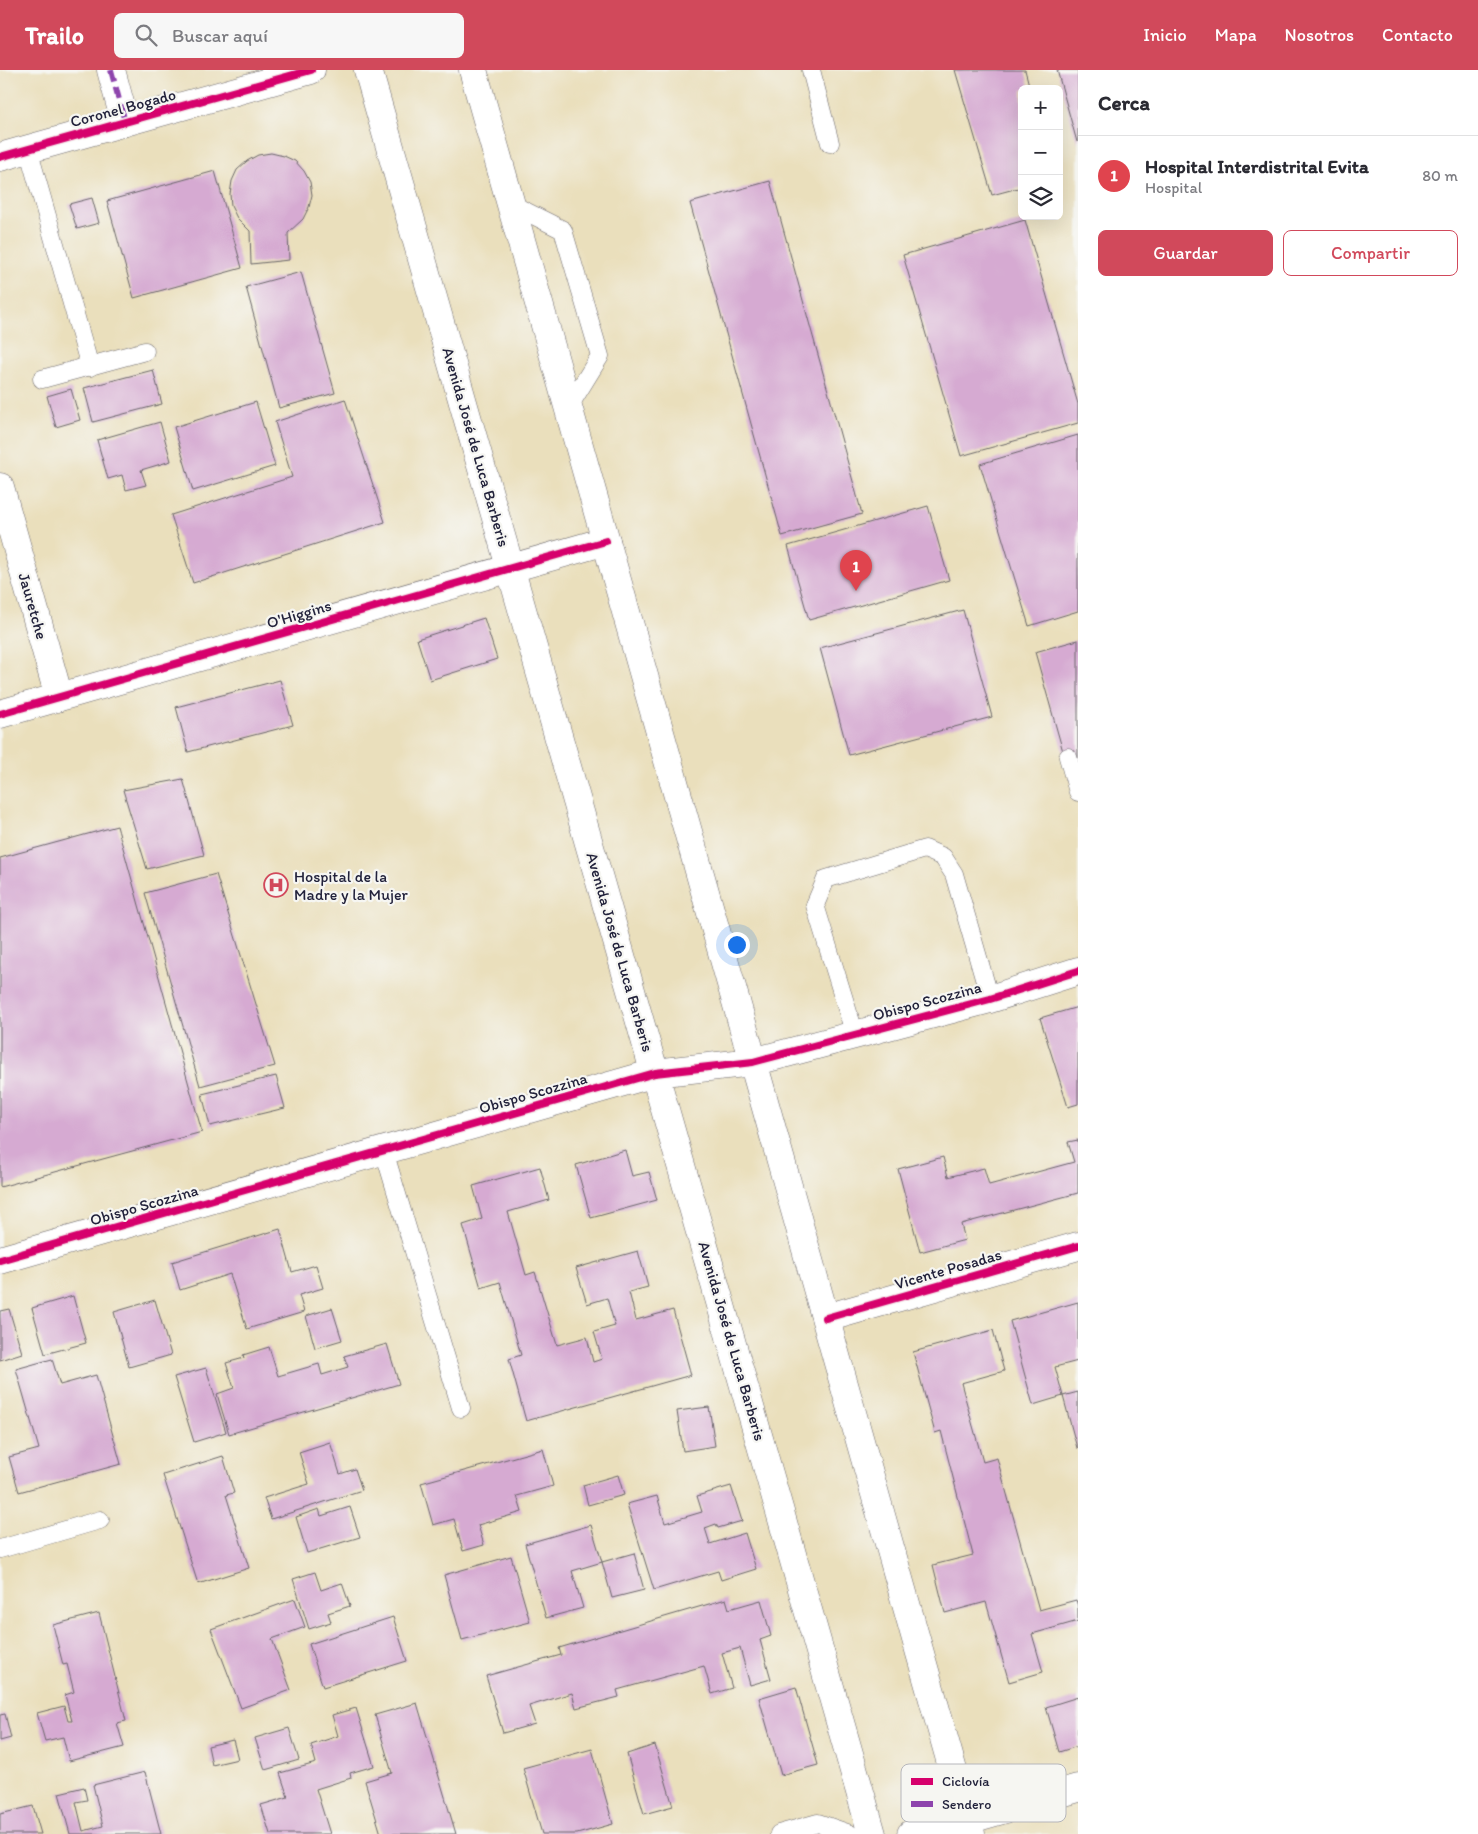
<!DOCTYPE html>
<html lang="es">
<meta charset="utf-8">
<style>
:root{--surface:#fff;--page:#f7f7f7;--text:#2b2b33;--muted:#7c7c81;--line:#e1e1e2;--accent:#d1495b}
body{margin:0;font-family:Itim,sans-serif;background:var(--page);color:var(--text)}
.controls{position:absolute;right:15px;top:15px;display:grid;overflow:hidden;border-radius:8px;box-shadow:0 5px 20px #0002}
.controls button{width:45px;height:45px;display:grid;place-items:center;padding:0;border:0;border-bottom:1px solid var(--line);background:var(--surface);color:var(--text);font:25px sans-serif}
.you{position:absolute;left:736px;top:874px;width:18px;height:18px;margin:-12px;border:4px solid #fff;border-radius:50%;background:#1a73e8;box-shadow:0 0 0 8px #1a73e833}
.badge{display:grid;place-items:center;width:32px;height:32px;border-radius:50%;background:var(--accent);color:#fff;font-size:16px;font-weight:700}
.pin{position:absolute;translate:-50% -41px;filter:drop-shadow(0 1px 2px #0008)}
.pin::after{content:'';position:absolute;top:26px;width:18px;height:15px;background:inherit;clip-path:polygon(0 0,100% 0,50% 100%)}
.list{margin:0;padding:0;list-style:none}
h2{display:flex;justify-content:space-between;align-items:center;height:65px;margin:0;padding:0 20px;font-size:21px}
h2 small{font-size:16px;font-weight:400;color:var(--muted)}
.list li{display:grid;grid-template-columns:32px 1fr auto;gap:15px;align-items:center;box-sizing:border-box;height:80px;padding:0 20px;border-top:1px solid var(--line)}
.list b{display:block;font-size:19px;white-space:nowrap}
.list p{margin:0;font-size:16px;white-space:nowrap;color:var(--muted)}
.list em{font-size:16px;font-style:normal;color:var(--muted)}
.actions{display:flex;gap:10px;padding:15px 20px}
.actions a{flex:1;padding:11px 0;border:1px solid var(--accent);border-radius:8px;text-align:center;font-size:18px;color:var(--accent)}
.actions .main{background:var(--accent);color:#fff}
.icon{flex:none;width:28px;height:28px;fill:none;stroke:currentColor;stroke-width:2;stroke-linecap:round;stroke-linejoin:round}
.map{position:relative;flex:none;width:1078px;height:1764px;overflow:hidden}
header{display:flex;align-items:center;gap:30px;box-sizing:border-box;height:70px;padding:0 25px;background:var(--accent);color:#fff}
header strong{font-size:24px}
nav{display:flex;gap:28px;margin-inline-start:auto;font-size:18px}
.search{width:350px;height:45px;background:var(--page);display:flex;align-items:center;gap:12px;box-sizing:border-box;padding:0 18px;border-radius:8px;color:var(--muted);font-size:19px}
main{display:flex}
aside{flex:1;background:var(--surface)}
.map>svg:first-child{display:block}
.building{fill:#d6aad2}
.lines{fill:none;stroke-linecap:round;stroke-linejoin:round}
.service-casing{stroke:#686468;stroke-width:19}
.minor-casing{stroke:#686468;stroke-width:29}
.secondary-casing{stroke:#686468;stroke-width:29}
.service{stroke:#fff;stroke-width:18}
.minor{stroke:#fff;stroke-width:28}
.secondary{stroke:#fff;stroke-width:28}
.quiet{stroke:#8e44ad;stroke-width:6;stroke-dasharray:12 6;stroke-linecap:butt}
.cycleway-casing{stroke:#f6f6f2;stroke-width:11}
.cycleway{stroke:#d6006c;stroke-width:8}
.labels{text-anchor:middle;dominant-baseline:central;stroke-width:4.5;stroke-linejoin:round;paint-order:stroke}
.street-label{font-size:16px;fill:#22223b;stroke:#f6f6f2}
.poi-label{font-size:16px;fill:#22223b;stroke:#f6f6f2;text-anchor:start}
.key{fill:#f6f6f2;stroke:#b6b6bb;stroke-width:1}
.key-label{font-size:14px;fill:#22223b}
</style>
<header>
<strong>Trailo</strong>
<div class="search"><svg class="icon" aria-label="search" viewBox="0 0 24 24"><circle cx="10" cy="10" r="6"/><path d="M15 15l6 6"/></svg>Buscar aquí</div>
<nav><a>Inicio</a><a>Mapa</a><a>Nosotros</a><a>Contacto</a></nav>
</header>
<main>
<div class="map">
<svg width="1078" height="1764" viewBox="0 0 1078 1764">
<rect width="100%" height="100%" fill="#f6f6f2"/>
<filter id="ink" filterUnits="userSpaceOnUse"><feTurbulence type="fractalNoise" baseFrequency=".02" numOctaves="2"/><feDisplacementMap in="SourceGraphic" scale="10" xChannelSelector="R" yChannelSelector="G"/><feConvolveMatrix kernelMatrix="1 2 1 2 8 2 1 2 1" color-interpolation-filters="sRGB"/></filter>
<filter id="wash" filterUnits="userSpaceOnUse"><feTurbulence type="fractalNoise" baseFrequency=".0096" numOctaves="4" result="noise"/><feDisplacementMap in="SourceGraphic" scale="20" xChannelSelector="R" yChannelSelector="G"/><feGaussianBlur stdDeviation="1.12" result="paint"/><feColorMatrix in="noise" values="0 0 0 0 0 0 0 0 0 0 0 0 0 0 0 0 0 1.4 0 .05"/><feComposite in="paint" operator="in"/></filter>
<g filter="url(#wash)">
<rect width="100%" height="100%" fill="#eadfbc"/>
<g id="blocks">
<!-- building -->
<g class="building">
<path d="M955,0h70l5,19h-8v98l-30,8z"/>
<path d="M1057,0h21v72h-1z"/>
<path d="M271,83l13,3 11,5 9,10 6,11 2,13 -3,12 -6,12 -15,14 1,27 -38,4 -1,-33 -13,-13 -6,-12 -1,-12 2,-13 5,-11 10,-9 11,-6z"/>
<path d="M215,101l27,97 -108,30 -27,-97z"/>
<path d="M770,111l92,333 -80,22 -92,-333z"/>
<path d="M92,128l7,25 -22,6 -8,-25z"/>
<path d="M1025,150l53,184v19l-117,33 -58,-201z"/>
<path d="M301,202l34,121 -56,15 -33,-121z"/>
<path d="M153,300l9,34 -69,18 -9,-34z"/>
<path d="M71,319l9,31 -24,7 -9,-31z"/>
<path d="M345,329l40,123 -192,61 -22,-68 121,-38 -17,-55z"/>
<path d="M256,332l19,64 -82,25 -19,-64z"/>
<path d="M160,352l11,39 -30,9 5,15 -20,5 -4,-15 -14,4 -11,-39z"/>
<path d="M1078,365v176l-49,15 -49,-162z"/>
<path d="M928,436l21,74 -140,40 -21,-74z"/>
<path d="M963,540l29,107 -143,38 -29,-107z"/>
<path d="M484,548l13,41 -67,21 -13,-41z"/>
<path d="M1078,570v138l-7,2 -36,-128z"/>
<path d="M280,610l13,45 -105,27 -12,-45z"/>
<path d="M183,709l21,76 -57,14 -24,-79z"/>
<path d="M117,756l85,306 -202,55v-329z"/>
<path d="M216,804l59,192 -75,20 -55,-193z"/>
<path d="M1078,937v97l-10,3 -28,-89z"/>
<path d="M276,1006l9,32 -75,18 -8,-32z"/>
<path d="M1078,1070v53l-117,31 4,16 -45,12 -22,-83 45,-12 5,20 36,-9 5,17 85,-23 -6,-20z"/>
<path d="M625,1080l7,26 17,-4 8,28 -66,18 -15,-53z"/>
<path d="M540,1097l9,33 -41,12 18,63 9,-3 22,73 30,-8 6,25 9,-3 -8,-27 21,-6 -8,-28 -20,6 -11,-36 62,-17 10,36 -19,5 7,28 37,-10 18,65 -165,46 -17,-62 12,-4 -21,-73 -19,6 -18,-63 19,-6 -9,-33z"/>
<path d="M280,1159l12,43 24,-7 7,23 -24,7 5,17 -57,17 -17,-55 -50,16 -8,-28z"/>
<path d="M73,1226l13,47 -41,11 -13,-46z"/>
<path d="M155,1230l16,55 -42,12 -15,-55z"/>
<path d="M1078,1232v59l-23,6 8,29 -30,9 -23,-84z"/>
<path d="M332,1238l10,32 -27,8 -9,-32z"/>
<path d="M9,1239l13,44 -22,7v-49z"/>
<path d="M993,1260l11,41 -43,12 22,79 14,-4 42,152 37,-10 2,6v15l-46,13 11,38 -34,10 -23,-80 -41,11 -12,-48 40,-10 -32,-124 -6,2 -22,-81z"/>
<path d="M387,1274l12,40 -170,50 -12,-40 17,-6 -8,-25 18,-5 -1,-3 26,-8 9,29 41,-12 3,11 26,-8 -4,-11z"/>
<path d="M52,1289l8,26 36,-10 25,89 -102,28 -10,-35 30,-8 -23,-80z"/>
<path d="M206,1298l20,64 -32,10 -20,-65z"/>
<path d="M1078,1322v56h-1l-14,-52z"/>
<path d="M709,1337l6,39 -32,5 -6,-40z"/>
<path d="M330,1372l10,32 15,-5 7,21 -91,29 -7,-21 45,-14 -10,-32z"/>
<path d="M543,1379l10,37 -36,10 5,16 -44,13 6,20 -21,6 -9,-32 -21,6 -12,-42z"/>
<path d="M223,1386l11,37 -8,2 23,73 -51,16 -35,-109z"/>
<path d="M618,1405l6,20 -36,10 -5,-20z"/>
<path d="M731,1416l11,35 -24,7 -2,-4 -11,4 5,16 35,-11 11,36 -35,11 -3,-9 -64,19 -27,-86 30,-8 8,27 37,-11 -5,-16z"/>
<path d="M350,1437l10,30 -53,16 -11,-36 23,-8 2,7z"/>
<path d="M591,1455l11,37 32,-9 10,37 -32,8 -10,-36 -30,9 11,37 -37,10 -21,-74z"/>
<path d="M511,1486l19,66 -68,18 -18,-65z"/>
<path d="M315,1502l6,18 21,-7 8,23 -22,7 3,9 -22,7 -16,-50z"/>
<path d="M295,1529l10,28 -33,12 19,51 -50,18 -30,-79z"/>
<path d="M726,1529l3,10 32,-9 10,36 -11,4 11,39 -21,6 -10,-37 -18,5 10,35 -20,6 -8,-28 -87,24 2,7 -43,11 -4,-15 -43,13 6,18 -32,9 -17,-57 75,-21 -2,-7z"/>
<path d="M99,1543l27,108 -9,2 7,24 -55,14 -6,-24 -18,4 -8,-28 27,-7 4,15h4l-7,-26 9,-3 -7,-28 -4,1 -10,-40z"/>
<path d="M393,1547l14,44 -84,26 -14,-43z"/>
<path d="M796,1617l22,78 -37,10 -22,-77z"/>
<path d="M1078,1627v49l-19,6 -13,-45z"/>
<path d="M417,1633l17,57 22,74h-75l-16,-53 27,-8 -17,-58z"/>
<path d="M356,1638l18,58 -24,7 1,5 -35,11 14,45h-60l-9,-29 27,-8 -8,-24 36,-10 -5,-18 27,-9 -6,-21z"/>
<path d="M5,1644l6,24 -11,3v-26z"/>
<path d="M289,1658l10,32 -34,10 -10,-32z"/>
<path d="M233,1670l5,19 -26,6 -4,-19z"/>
<path d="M655,1675l18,61 -29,8 -17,-60z"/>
<path d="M592,1679l21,75 -36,10h-35l-19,-66z"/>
<path d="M145,1702l16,62h-91l-11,-41 25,-6 3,13 -11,2 7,29 20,-5 -10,-41z"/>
<path d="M33,1736l8,28h-41v-20z"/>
</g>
</g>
</g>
<g filter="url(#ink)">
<use href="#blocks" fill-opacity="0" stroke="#686468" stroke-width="1"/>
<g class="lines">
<!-- service casing -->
<g class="service-casing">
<g id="service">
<path d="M811,0l19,73"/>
<path d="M28,79l62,218"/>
<path d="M511,134l52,26 37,126 -32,52"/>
<path d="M42,309l103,-28"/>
<path d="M1068,687l10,35"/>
<path d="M855,965l-40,-130 11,-26 99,-30 18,8 11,17 36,125"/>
<path d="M384,1081l77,257"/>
<path d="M0,1479l100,-29"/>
<path d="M779,1764l39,-11 32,11"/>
</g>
</g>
<!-- minor casing -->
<g class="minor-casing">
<g id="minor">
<path d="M111,0l14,52"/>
<path d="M0,87l311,-87"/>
<path d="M0,417l59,210"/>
<path d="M0,644l606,-173"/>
<path d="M0,1190l655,-187 98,-11 237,-63 88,-28"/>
<path d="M826,1248l252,-72"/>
<path d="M911,1764l56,-14 111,-32"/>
</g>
</g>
<!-- secondary casing -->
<g class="secondary-casing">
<g id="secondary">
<path d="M368,0l504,1764"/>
<path d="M473,0l498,1764"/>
</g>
</g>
<!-- service -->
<use href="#service" class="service"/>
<!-- minor -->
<use href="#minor" class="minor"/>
<!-- secondary -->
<use href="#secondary" class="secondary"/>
<!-- quiet -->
<path class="quiet" d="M111,0l14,52"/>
<!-- cycleway casing -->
<g class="cycleway-casing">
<g id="cycleway">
<path d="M0,87l311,-87"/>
<path d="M0,644l606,-173"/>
<path d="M0,1190l655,-187 98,-11 237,-63 88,-28"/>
<path d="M826,1248l252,-72"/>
</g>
</g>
<!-- cycleway -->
<use href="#cycleway" class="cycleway"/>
</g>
</g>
<!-- icons -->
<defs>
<g id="hospital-ring" transform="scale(1.25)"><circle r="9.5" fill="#f6f6f2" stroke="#d1495b" stroke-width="1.5"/><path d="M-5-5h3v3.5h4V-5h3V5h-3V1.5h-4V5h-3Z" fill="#d1495b"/></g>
</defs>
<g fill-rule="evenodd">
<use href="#hospital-ring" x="276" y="815"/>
</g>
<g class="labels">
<!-- street labels -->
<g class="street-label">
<text transform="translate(123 38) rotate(-15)">Coronel Bogado</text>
<text transform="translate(476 377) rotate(74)">Avenida José de Luca Barberis</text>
<text transform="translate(33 536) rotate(74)">Jauretche</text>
<text transform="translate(299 544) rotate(-16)">O'Higgins</text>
<text transform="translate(620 882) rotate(74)">Avenida José de Luca Barberis</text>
<text transform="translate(927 931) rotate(-15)">Obispo Scozzina</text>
<text transform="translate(533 1023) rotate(-16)">Obispo Scozzina</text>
<text transform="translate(144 1135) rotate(-16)">Obispo Scozzina</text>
<text transform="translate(948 1199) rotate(-16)">Vicente Posadas</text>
<text transform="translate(732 1271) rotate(74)">Avenida José de Luca Barberis</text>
</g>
<!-- poi labels -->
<g class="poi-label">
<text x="294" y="806">Hospital de la<tspan x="294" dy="18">Madre y la Mujer</tspan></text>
</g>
</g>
<!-- legend -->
<rect x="901" y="1694" width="165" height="58" rx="8" class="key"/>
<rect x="911" y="1708" width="22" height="7" fill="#d6006c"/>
<rect x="911" y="1731" width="22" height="6" fill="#8e44ad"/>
<g class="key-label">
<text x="942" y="1716">Ciclovía</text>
<text x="942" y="1739">Sendero</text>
</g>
</svg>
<div class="controls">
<button>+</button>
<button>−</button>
<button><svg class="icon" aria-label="layers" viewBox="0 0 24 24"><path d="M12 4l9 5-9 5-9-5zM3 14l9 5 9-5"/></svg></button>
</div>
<div class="you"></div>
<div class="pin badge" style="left:856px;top:521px;background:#e0444e">1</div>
</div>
<aside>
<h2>Cerca<small></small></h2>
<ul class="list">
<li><span class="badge" style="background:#e0444e">1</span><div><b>Hospital Interdistrital Evita</b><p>Hospital</p></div><em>80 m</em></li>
</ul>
<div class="actions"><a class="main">Guardar</a><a>Compartir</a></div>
</aside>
</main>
